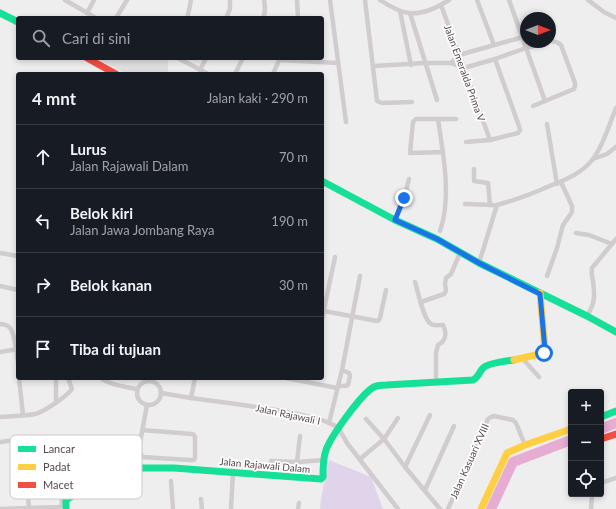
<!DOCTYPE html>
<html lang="id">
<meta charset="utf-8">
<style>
:root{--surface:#171b24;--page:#20242c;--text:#f1f3f6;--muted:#9ea1a6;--line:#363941}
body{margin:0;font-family:Lato,sans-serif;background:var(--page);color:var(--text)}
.controls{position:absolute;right:12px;bottom:12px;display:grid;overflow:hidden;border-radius:4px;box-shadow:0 2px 6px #0003}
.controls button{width:36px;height:36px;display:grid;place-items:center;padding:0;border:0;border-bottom:1px solid var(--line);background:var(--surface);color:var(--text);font:20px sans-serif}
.compass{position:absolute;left:520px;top:12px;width:36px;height:36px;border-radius:50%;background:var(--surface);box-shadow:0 2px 6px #0003;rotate:90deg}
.stop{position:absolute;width:12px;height:12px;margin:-9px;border:3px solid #1a73e8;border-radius:50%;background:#fff}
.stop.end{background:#1a73e8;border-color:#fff;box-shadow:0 1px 4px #0008}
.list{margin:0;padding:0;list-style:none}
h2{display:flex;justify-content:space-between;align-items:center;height:52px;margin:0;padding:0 16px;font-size:17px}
h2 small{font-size:13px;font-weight:400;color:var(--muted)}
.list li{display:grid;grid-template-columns:26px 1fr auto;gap:12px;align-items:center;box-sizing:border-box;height:64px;padding:0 16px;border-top:1px solid var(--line)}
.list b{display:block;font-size:15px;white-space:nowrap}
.list p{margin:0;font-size:13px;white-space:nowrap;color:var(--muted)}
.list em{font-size:13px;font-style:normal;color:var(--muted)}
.icon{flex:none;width:22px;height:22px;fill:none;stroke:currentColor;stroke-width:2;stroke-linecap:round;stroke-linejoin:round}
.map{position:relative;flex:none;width:616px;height:509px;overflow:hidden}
.search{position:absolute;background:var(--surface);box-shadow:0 2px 6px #0003;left:16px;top:16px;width:308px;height:44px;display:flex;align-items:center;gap:10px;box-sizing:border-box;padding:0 14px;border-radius:4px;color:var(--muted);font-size:15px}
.panel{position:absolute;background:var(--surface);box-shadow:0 2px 6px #0003;left:16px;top:72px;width:308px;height:308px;border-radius:4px}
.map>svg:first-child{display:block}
.education{fill:#dfe0df}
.green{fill:#e0d4eb}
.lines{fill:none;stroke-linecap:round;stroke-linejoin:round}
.river{stroke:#e6acd1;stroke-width:10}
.street{stroke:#d1ccce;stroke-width:4.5}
.fast{stroke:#16e098;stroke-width:7}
.slow{stroke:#ffcf43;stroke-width:7}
.jam{stroke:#f24e42;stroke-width:7}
.route{stroke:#1a73e8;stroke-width:5}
.labels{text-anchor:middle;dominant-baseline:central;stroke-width:3.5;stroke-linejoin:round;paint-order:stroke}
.street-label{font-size:10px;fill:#58474d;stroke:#fff}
.key{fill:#fff;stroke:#cdc8ca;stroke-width:1}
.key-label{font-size:11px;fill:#58474d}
</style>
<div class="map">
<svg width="616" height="509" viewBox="0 0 616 509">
<rect width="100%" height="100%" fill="#eee"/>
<!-- education -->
<path class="education" d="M96,58h72v14l-1,2h-40z"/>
<!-- green -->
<path class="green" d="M329,460l42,17 12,32h-63l1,-10z"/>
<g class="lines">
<!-- river -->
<g class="river">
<path d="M601,429l15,-6"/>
<path d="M491,509l22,-47 58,-22"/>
</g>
<!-- street -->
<g class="street">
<path d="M65,0l31,18"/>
<path d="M297,0l1,18"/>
<path d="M330,0l16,122"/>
<path d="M365,0l12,101 5,2 30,-1"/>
<path d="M380,0c9,6 19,12 29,13 14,2 29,-6 40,-13"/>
<path d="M477,0l17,45"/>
<path d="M509,0l36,101"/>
<path d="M588,0l16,12 12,6"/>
<path d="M441,5l49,135"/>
<path d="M400,11l11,54"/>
<path d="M87,13l7,-13"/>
<path d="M410,13l27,87"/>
<path d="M116,18l11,-18"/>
<path d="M187,18l2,-8 2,-10"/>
<path d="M226,18l4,-9v-9"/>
<path d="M263,18c3,-6 2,-12 1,-18"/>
<path d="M178,58l30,16"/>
<path d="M279,60l59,3"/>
<path d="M451,63l8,-8 64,-18"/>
<path d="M373,66l52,-3h26l13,5 31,-9 31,-11 20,-6"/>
<path d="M200,70l6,-12"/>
<path d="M235,74l8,-16"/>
<path d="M273,74l7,-16"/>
<path d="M533,106l41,-17 1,-3v-3l-14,-38c-3,-3 -6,-4 -11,-4"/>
<path d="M438,119c5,35 14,78 2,112"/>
<path d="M547,124l10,60"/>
<path d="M466,142l24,-2 28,-7 2,-3 -1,-4 -24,-67"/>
<path d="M443,152l-33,1 3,-31 3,-3h40"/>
<path d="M593,159l14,-5 9,-7"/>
<path d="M474,169v12l14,2 2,22"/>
<path d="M465,204l28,1"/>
<path d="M395,220l9,-22 5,-19"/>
<path d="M576,233l13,2 23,9"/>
<path d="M0,253l18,3"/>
<path d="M479,263l18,-58c19,-5 37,-12 55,-20 16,-6 31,-13 41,-26 11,-15 16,-34 23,-51"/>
<path d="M547,276l10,-28 6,-23 9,-13v-6l-11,-24"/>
<path d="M415,282c3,9 8,37 16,42 3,2 8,1 12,1 4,8 3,16 -5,20l-2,8v29"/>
<path d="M0,286l18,4"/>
<path d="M421,302l23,-8 2,-3 -1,-7 1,-6 5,-4 9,-21"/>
<path d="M324,311l53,10 2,-1 1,-2 6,-28"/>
<path d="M587,316c8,-13 8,-19 6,-35 -1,-5 -2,-8 -1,-13l24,-29"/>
<path d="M322,319l13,-62"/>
<path d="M0,324c3,0 7,1 9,3 6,5 8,28 9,36"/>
<path d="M0,352l18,-3"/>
<path d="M522,358l17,19"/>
<path d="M19,378l4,37"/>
<path d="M56,378v24"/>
<path d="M101,378c7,7 26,9 35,11"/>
<path d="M286,378l51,10"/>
<circle cx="149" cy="393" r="12"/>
<path d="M338,386h7l3,-1 2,-9 -1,-3 -7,-3"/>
<path d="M161,393l30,5 45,6 47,7 37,8 18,8 9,16 51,66"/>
<path d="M191,398l4,-20"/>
<path d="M0,417c11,-1 24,-1 35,-3 9,-2 32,-18 37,-25l-4,-11"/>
<path d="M366,419l18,20 21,28 35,42"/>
<path d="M329,423l13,-53 18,-94"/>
<path d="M142,430l50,4 2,1 1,2v21l-1,2h-4l-48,-3 -3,-9 1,-5 7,-38"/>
<path d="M23,439l6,69"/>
<path d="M0,442l23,-3 32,-1 4,3 3,64 -2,2 -60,2"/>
<path d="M360,459l24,-20 14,-21"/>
<path d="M271,461l26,1 27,-2"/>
<path d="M297,462l3,-26"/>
<path d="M405,467l25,-52"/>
<path d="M171,481l2,28"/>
<path d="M601,483l15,-5"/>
<path d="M425,490l29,-64"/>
<path d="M201,499l1,10"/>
<path d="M231,509l2,-37"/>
<path d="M298,509l1,-6"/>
<path d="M448,509l40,-90 3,-2 3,-1 19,4 3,3 9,22"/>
<path d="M591,509l1,-15"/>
</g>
<!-- fast -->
<g class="fast">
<path d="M0,13l18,9"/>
<path d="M322,181l73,39 42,19 42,24 108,53 29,16"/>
<path d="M601,417l15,-6"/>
<path d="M66,509v-9l21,-14 46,-16 10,-2h31l147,11 2,-2c0,-9 0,-19 3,-27 5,-14 36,-57 48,-63 4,-2 9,-2 12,-2l87,-5c6,-3 6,-8 10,-12 5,-5 23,-7 31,-8"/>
</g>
<!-- slow -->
<g class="slow">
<path d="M514,360l30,-7 1,-3 -5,-57"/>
<path d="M481,509l26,-56 18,-8 46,-16"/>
</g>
<!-- jam -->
<g class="jam">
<path d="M87,58l29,16"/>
<path d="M601,439l15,-5"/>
</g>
</g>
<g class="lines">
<!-- route -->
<path class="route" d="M404,198l-9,22 42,19 42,24 61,31 5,56 -1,3"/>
</g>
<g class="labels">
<!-- street labels -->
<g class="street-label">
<text transform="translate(465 73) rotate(70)">Jalan Emeralda Prima V</text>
<text transform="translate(288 414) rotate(12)">Jalan Rajawali I</text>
<text transform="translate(469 461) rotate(-66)">Jalan Kasuari XVIII</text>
<text transform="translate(265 465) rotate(5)">Jalan Rajawali Dalam</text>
</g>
</g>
<!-- legend -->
<rect x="10" y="435" width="132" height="64" rx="6" class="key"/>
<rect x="18" y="446" width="18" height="6" fill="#16e098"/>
<rect x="18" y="464" width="18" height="6" fill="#ffcf43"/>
<rect x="18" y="482" width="18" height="6" fill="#f24e42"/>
<g class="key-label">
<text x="43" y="453">Lancar</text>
<text x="43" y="471">Padat</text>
<text x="43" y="489">Macet</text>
</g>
</svg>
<div class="controls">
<button>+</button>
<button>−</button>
<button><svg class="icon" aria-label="locate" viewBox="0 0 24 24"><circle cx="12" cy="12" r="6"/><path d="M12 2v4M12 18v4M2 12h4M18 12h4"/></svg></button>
</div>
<svg class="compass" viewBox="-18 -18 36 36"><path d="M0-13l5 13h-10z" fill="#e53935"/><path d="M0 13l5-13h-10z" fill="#9ea1a6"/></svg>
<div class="stop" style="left:544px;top:353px"></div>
<div class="stop end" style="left:404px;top:198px"></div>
<div class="search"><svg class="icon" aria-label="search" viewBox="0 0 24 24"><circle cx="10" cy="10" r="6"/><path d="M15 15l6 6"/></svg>Cari di sini</div>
<section class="panel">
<h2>4 mnt<small>Jalan kaki · 290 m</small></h2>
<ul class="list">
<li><svg class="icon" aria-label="ahead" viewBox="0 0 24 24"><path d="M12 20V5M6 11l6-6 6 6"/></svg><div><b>Lurus</b><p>Jalan Rajawali Dalam</p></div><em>70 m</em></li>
<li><svg class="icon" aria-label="left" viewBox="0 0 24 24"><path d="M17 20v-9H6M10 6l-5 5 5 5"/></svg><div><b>Belok kiri</b><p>Jalan Jawa Jombang Raya</p></div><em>190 m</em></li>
<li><svg class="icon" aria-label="right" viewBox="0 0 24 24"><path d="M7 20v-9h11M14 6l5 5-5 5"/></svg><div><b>Belok kanan</b></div><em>30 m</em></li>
<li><svg class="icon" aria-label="arrive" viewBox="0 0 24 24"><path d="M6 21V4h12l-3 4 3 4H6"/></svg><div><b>Tiba di tujuan</b></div></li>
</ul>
</section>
</div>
